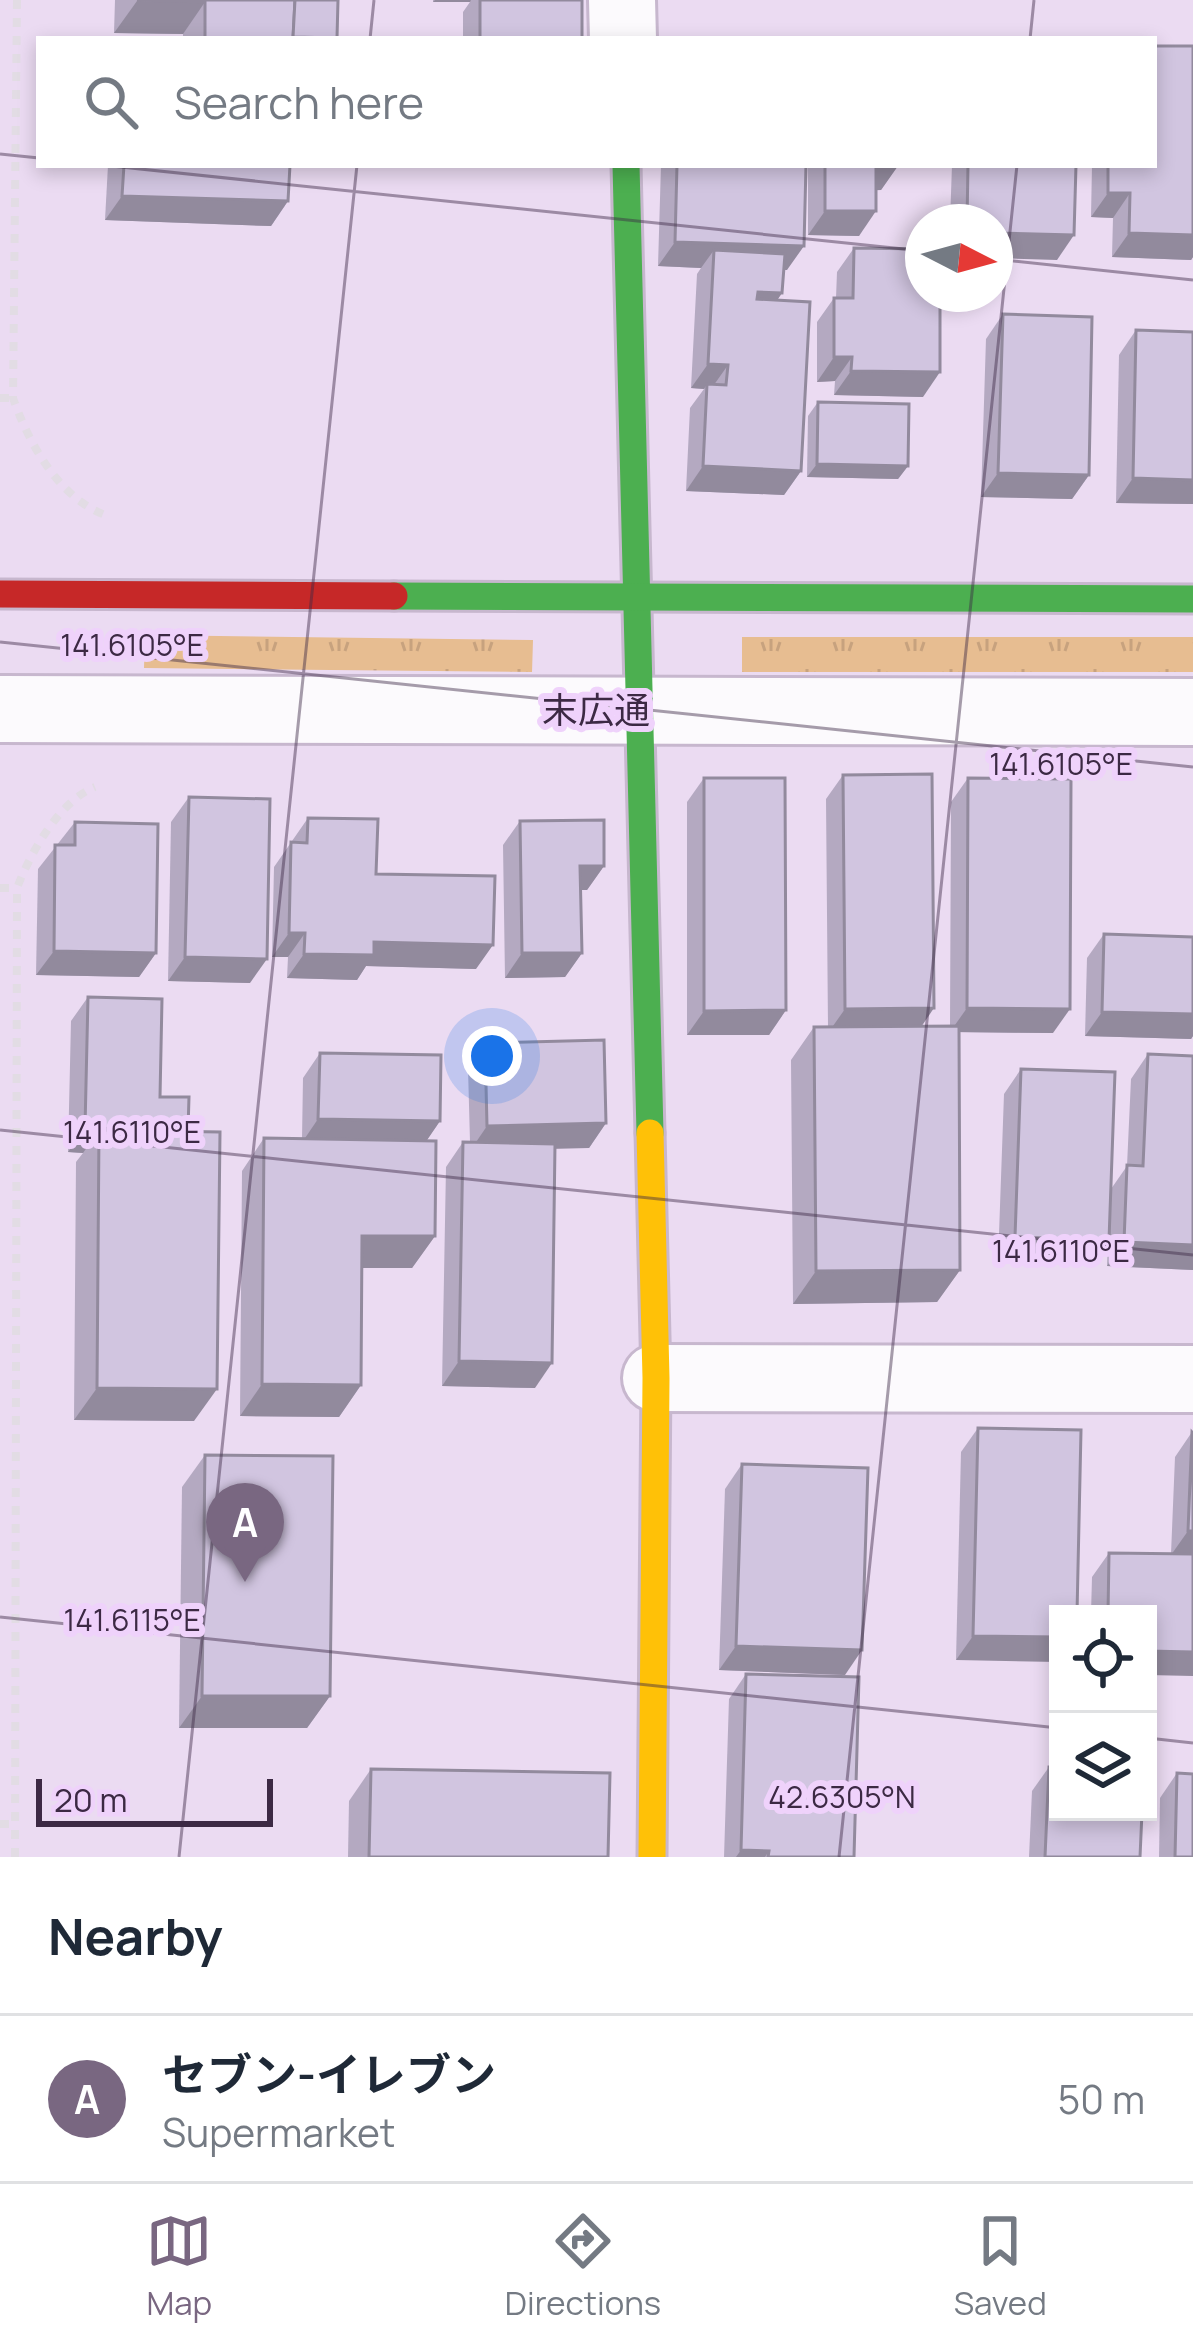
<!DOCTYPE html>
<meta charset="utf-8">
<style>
:root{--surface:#fff;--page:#f6f6f7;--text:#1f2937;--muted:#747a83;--line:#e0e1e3;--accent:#796781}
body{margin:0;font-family:Manrope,"Noto Sans JP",sans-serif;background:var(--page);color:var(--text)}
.controls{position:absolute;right:36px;bottom:36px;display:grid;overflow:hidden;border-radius:0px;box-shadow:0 6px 18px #0003}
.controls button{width:108px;height:108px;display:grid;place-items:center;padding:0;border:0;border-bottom:3px solid var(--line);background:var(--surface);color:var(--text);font:60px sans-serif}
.compass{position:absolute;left:905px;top:204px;width:108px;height:108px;border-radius:50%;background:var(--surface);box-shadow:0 6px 18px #0003;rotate:96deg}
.scale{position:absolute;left:36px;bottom:30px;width:237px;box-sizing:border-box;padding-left:12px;border:6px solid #3c2944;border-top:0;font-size:33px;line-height:42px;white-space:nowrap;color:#3c2944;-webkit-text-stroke:9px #efd2fb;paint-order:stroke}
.you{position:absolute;left:492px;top:1056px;width:42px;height:42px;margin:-30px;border:9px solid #fff;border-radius:50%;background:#1a73e8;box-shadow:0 0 0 18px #1a73e833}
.badge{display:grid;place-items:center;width:78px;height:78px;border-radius:50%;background:var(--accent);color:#fff;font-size:39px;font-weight:700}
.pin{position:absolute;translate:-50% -99px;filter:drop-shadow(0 3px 6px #0008)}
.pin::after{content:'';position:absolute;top:63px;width:42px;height:36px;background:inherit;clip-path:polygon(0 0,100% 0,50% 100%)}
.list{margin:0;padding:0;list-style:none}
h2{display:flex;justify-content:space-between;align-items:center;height:156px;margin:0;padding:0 48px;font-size:51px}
h2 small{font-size:39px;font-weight:400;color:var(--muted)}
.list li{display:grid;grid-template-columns:78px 1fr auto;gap:36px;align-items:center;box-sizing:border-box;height:168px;padding:0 48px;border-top:3px solid var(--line)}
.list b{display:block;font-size:45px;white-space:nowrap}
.list p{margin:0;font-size:39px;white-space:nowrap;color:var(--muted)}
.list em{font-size:39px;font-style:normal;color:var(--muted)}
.icon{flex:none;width:66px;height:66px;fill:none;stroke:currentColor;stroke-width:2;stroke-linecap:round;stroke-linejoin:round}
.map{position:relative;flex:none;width:1193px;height:1857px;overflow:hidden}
.search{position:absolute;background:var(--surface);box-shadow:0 6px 18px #0003;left:36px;right:36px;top:36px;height:132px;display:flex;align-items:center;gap:30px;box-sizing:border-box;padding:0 42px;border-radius:0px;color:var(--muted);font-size:45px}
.sheet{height:324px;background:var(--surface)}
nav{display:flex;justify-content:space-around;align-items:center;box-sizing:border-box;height:168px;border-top:3px solid var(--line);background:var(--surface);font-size:33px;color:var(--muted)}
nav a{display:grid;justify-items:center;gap:6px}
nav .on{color:var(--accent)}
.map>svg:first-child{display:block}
.grass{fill:url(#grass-tufts)}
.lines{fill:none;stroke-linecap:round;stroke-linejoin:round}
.street-casing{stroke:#c7b7ce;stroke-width:72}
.fast-casing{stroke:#c7b7ce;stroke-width:33}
.slow-casing{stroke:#c7b7ce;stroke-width:33}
.jam-casing{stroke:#c7b7ce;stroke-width:33}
.path{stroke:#e2dce4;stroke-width:8;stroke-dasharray:9 9;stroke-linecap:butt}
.street{stroke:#fcfafd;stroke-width:66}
.fast{stroke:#4caf50;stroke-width:27}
.slow{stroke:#ffc107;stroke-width:27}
.jam{stroke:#c62828;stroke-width:27}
.wall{fill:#b4a9c1}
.shaded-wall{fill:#928a9d}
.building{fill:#d1c5e0;stroke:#928a9d;stroke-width:3}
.ticks{fill:none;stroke:#3c2944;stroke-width:3;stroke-opacity:0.45}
.labels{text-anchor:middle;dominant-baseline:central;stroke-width:12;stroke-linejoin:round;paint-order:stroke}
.street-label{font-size:36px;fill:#3c2944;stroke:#efd2fb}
.ticks-label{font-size:30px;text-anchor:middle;fill:#3c2944;stroke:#efd2fb;stroke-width:12;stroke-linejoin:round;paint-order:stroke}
</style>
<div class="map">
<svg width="1193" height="1857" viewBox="0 0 1193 1857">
<defs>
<pattern id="grass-tufts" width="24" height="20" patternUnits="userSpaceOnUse" patternTransform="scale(3)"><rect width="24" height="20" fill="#e7bd91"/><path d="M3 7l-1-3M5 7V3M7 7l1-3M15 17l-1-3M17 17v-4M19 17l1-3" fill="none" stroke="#c7a27e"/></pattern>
</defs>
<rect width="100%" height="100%" fill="#ebdbf2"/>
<!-- grass -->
<g class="grass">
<path d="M145,635l388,5 -1,32 -388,-4z"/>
<rect x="742" y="637" width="451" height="35"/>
</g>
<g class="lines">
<!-- street casing -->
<g class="street-casing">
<g id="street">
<path d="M622,0l1,39"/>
<path d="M0,709l1193,3"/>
<path d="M656,1378l537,1"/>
</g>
</g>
<!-- fast casing -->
<g class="fast-casing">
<g id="fast">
<path d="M626,165l24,968"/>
<path d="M394,596l799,3"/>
</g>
</g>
<!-- slow casing -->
<g class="slow-casing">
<path id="slow" d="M650,1133l6,245 -4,479"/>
</g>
<!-- jam casing -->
<g class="jam-casing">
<path id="jam" d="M0,594l394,2"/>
</g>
<!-- path -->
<g class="path">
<path d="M17,0l-4,398c16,46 47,102 95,118"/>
<path d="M0,398h13"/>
<path d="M0,888h17"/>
<path d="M0,1824h15"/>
<path d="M15,1857l2,-969c13,-34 42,-87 78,-101"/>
</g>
<!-- street -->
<use href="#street" class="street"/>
<!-- fast -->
<use href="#fast" class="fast"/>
<!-- slow -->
<use href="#slow" class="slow"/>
<!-- jam -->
<use href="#jam" class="jam"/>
</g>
<!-- wall -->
<g class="wall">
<path d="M115,0h223l-2,39h-153v-5l-69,-1z"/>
<path d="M433,0h149v39h-119v-27l7,-10h-37z"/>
<path d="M1193,46v211l-2,3 -79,-3 1,-39 -22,-1 1,-52h62z"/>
<path d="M108,165h182l-2,36 -17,25 -166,-6z"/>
<path d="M661,165h145l-19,105h-4l-1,23 -5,7 24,171 -17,24 -98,-4 4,-83 14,-19 -13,-1 6,-114 4,-6 -43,-2z"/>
<path d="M808,165h90l-17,25h-5l-17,46 -51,-1z"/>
<path d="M952,165h124l-19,95 -62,-38h-45z"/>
<path d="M854,248l69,149 -89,-2 1,-14 -18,1v-60l17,-24h2l1,-26z"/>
<path d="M1003,314l86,161 -17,24 -91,-2 5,-158z"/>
<path d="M1136,330l57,2v172l-77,-1 3,-148z"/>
<path d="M818,402l90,64 -10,13 -91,-2 1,-61z"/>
<path d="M843,775l78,251h29l1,-224 17,-24 85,255 -94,-1 1,238 -23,32 -144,2 -2,-244 23,-33h14l-2,-228z"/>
<path d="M704,778l82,232 -17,25h-82v-233z"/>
<path d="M189,797l61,186 -82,-2 3,-159z"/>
<path d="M308,818l68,56 100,95 -110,-3 -9,14 -70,-2 1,-21h-16l2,-90z"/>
<path d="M520,821l84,45 -17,24h-6l1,63 -17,24 -60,1 -2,-133z"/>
<path d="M75,822l81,131 -17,24 -103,-2 2,-106z"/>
<path d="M1104,934l89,3v99l-2,3 -106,-3 2,-78z"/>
<path d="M88,997l72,100 28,33 6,291 -120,-1 2,-258 7,-9 -15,-1 3,-131z"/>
<path d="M485,1043l121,80 -17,25h-34l-20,240 -93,-2 4,-219 17,-25h7l-2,-74z"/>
<path d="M320,1053l120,68 -14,20 9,95 -23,32h-50l-1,117 -22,32 -99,-1 2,-245 22,-33 38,1 1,-61z"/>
<path d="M1148,1054l45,216 -86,-4 1,-25 -16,24 -94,-3 6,-168 17,-25 90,120 16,-23 4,-87z"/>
<path d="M978,1428l99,186 -121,46 5,-208z"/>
<path d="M1192,1432l1,244 -45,-62h-57l1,-37 17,-24 62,1 4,-97z"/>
<path d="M205,1455l125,241 -23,32h-128l3,-241z"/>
<path d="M742,1464l103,211 -126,-5 6,-181z"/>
<path d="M746,1674l108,183h-130l5,-158z"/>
<path d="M1049,1767l91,90h-111l3,-66z"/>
<path d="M371,1769l237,88h-260l1,-56z"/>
<path d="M1177,1773l16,84h-34l1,-59z"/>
</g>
<!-- shaded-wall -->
<g class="shaded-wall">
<path d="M435,0h36l-1,2h-37z"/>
<path d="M137,1l68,1 -22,32 -69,-1z"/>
<path d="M898,166l-17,24 -22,1 17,-24z"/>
<path d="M1108,193h22l-17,25 -22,-1z"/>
<path d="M122,196l166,5 -17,25 -166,-6z"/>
<path d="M825,211h51l-17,25 -51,-1z"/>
<path d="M995,233l79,2 -17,25 -62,-2z"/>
<path d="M1129,233l64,2v22l-2,3 -79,-3z"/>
<path d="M675,242l129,4 -17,24 -74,-2 1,-18 -13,18 -43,-2z"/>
<path d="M758,292l24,1 -17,25 -24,-2z"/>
<path d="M834,357h18l-17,24 -18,1z"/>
<path d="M708,364l20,1 -17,24 -4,-5 -3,5 -13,-1z"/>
<path d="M851,371l89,1 -17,25 -89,-2z"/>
<path d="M817,464l91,2 -10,13 -91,-2z"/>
<path d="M703,466l98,5 -17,24 -98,-4z"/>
<path d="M998,473l91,2 -17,24 -91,-2z"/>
<path d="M1133,478l60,2v24l-77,-1z"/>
<path d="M580,866h24l-17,24h-24z"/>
<path d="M289,933h16l-17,24h-16z"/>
<path d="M374,942l119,3 -17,24 -110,-3 -9,14 -70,-2 17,-24z"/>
<path d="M54,951l102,2 -17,24 -103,-2z"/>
<path d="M522,953h60l-17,24 -60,1z"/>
<path d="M185,957l82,2 -17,24 -82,-2z"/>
<path d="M934,1008l-17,25h-89l17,-24z"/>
<path d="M967,1008l103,1 -17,24 -103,-1z"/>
<path d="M786,1010l-17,25h-82l17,-24z"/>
<path d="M1102,1012l91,2v22l-2,3 -106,-3z"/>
<path d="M318,1119l122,2 -17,25 -122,-2z"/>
<path d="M606,1123l-17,25 -119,3 17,-25z"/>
<path d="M85,1128l103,2h-89l-16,23 -15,-1z"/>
<path d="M362,1236h73l-23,32h-72z"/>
<path d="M1015,1237l94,3 -17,25 -94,-3z"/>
<path d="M1124,1242l69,3v25l-86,-4z"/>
<path d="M960,1270l-23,32 -144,2 23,-33z"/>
<path d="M459,1361l93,2 -17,25 -93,-2z"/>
<path d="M262,1384l99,1 -22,32 -99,-1z"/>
<path d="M97,1388l120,1 -23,32 -120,-1z"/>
<path d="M1188,1531h5v25l-22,-1z"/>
<path d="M973,1636l85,1v25l-102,-2z"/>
<path d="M736,1646l126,4 -17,25 -126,-5z"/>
<path d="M1148,1651l45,1v24l-45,-1z"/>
<path d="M202,1696h128l-23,32h-128z"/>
<path d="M741,1850l28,1 -4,6h-29z"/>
</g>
<!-- building -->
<g class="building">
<path d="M137,0h158l-2,39h-88v-37z"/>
<path d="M295,0h43l-1,38 -44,-1z"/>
<rect x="480" y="0" width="102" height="39"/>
<path d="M1154,46h39v189l-64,-2 1,-40h-22v-28h46z"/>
<path d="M124,165h166l-2,36 -166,-5z"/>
<path d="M677,165h129l-2,81 -129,-4z"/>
<path d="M825,165h73v1l-22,1v44h-51z"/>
<path d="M968,165h108l-2,70 -79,-2v-11h-28z"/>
<path d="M854,248l69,1v45h17v78l-89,-1 1,-14h-18v-59h19z"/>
<path d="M714,250l71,4 -3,39 -24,-1 -1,7 53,3 -9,169 -98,-5 4,-82 19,1 2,-20 -20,-1z"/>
<path d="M1003,314l89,3 -3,158 -91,-2z"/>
<path d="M1136,330l57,2v148l-60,-2z"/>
<path d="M818,402l91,2 -1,62 -91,-2z"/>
<path d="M932,774l2,234 -89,1 -2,-234z"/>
<path d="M704,778h81l1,232 -82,1z"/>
<path d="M968,778l103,1 -1,230 -103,-1z"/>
<path d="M189,797l81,2 -3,160 -82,-2z"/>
<path d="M308,818l70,1 -2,55 119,2 -2,69 -119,-3v13l-70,-1 1,-21h-16l2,-91 16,1z"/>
<path d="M604,820v46h-24l2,87h-60l-2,-132z"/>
<path d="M75,822l83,2 -2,129 -102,-2 1,-106h20z"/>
<path d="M1104,934l89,3v77l-91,-2z"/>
<path d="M88,997l74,2 -2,98h29l-1,33 -103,-2z"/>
<path d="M959,1026l1,244 -144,1 -2,-244z"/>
<path d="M604,1040l2,83 -119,3 -2,-83z"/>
<path d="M320,1053l121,2 -1,66 -122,-2z"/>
<path d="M1148,1054l45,2v189l-69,-3 3,-77 16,1z"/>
<path d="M1021,1069l94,3 -6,168 -94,-3z"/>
<path d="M99,1130l121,2 -3,257 -120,-1z"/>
<path d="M264,1138l172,3 -1,95h-73l-1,149 -99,-1z"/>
<path d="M463,1142l92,2 -3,219 -93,-2z"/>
<path d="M978,1428l103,2 -4,184h-19v23l-85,-1z"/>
<path d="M1192,1432l1,1v98h-5z"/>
<path d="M205,1455l128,1 -3,240h-128z"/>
<path d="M742,1464l126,4 -6,182 -126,-4z"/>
<path d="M1109,1553l84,1v98l-45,-1v-37h-40z"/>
<path d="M746,1674l113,3 -5,180h-86l1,-6 -28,-1z"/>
<path d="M1049,1767h9v45h84l-2,45h-95z"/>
<path d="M371,1769l239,4 -2,84h-239z"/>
<path d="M1177,1773l16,1v83h-18z"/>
</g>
<!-- ticks -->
<path class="ticks" d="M370,39l4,-39M1030,39l4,-39M0,154l39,4M102,165l821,86M995,259l198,21M0,642l1193,125M0,1130l1193,125M0,1617l1058,111M1148,1738l45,5M179,1857l178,-1692M839,1857l178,-1692"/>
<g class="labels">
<!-- street labels -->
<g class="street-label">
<text x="596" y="709">末広通</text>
</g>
</g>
<g class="ticks-label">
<text x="132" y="656">141.6105°E</text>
<text x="1061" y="775">141.6105°E</text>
<text x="132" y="1143">141.6110°E</text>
<text x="1061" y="1262">141.6110°E</text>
<text x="132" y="1631">141.6115°E</text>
<text x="842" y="1808">42.6305°N</text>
</g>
</svg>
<div class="controls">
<button><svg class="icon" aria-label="locate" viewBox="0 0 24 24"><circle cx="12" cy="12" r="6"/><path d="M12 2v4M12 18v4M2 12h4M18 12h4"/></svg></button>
<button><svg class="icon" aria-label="layers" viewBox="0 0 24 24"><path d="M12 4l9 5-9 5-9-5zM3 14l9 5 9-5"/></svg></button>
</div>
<svg class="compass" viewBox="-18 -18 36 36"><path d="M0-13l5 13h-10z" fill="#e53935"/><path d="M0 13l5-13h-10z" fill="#747a83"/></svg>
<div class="scale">20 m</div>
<div class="you"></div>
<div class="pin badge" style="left:245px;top:1582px">A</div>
<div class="search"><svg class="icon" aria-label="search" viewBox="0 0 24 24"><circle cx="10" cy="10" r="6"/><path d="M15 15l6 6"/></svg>Search here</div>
</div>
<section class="sheet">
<h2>Nearby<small></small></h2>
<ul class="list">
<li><span class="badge">A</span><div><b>セブン-イレブン</b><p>Supermarket</p></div><em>50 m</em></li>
</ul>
</section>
<nav>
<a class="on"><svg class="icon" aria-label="map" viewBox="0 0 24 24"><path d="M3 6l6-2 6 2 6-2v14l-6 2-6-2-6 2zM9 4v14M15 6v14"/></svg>Map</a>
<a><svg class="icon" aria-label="directions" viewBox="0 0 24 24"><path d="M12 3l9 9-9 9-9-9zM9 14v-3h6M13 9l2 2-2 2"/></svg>Directions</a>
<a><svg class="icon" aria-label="saved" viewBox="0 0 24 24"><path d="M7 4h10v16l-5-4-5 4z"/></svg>Saved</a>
</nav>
